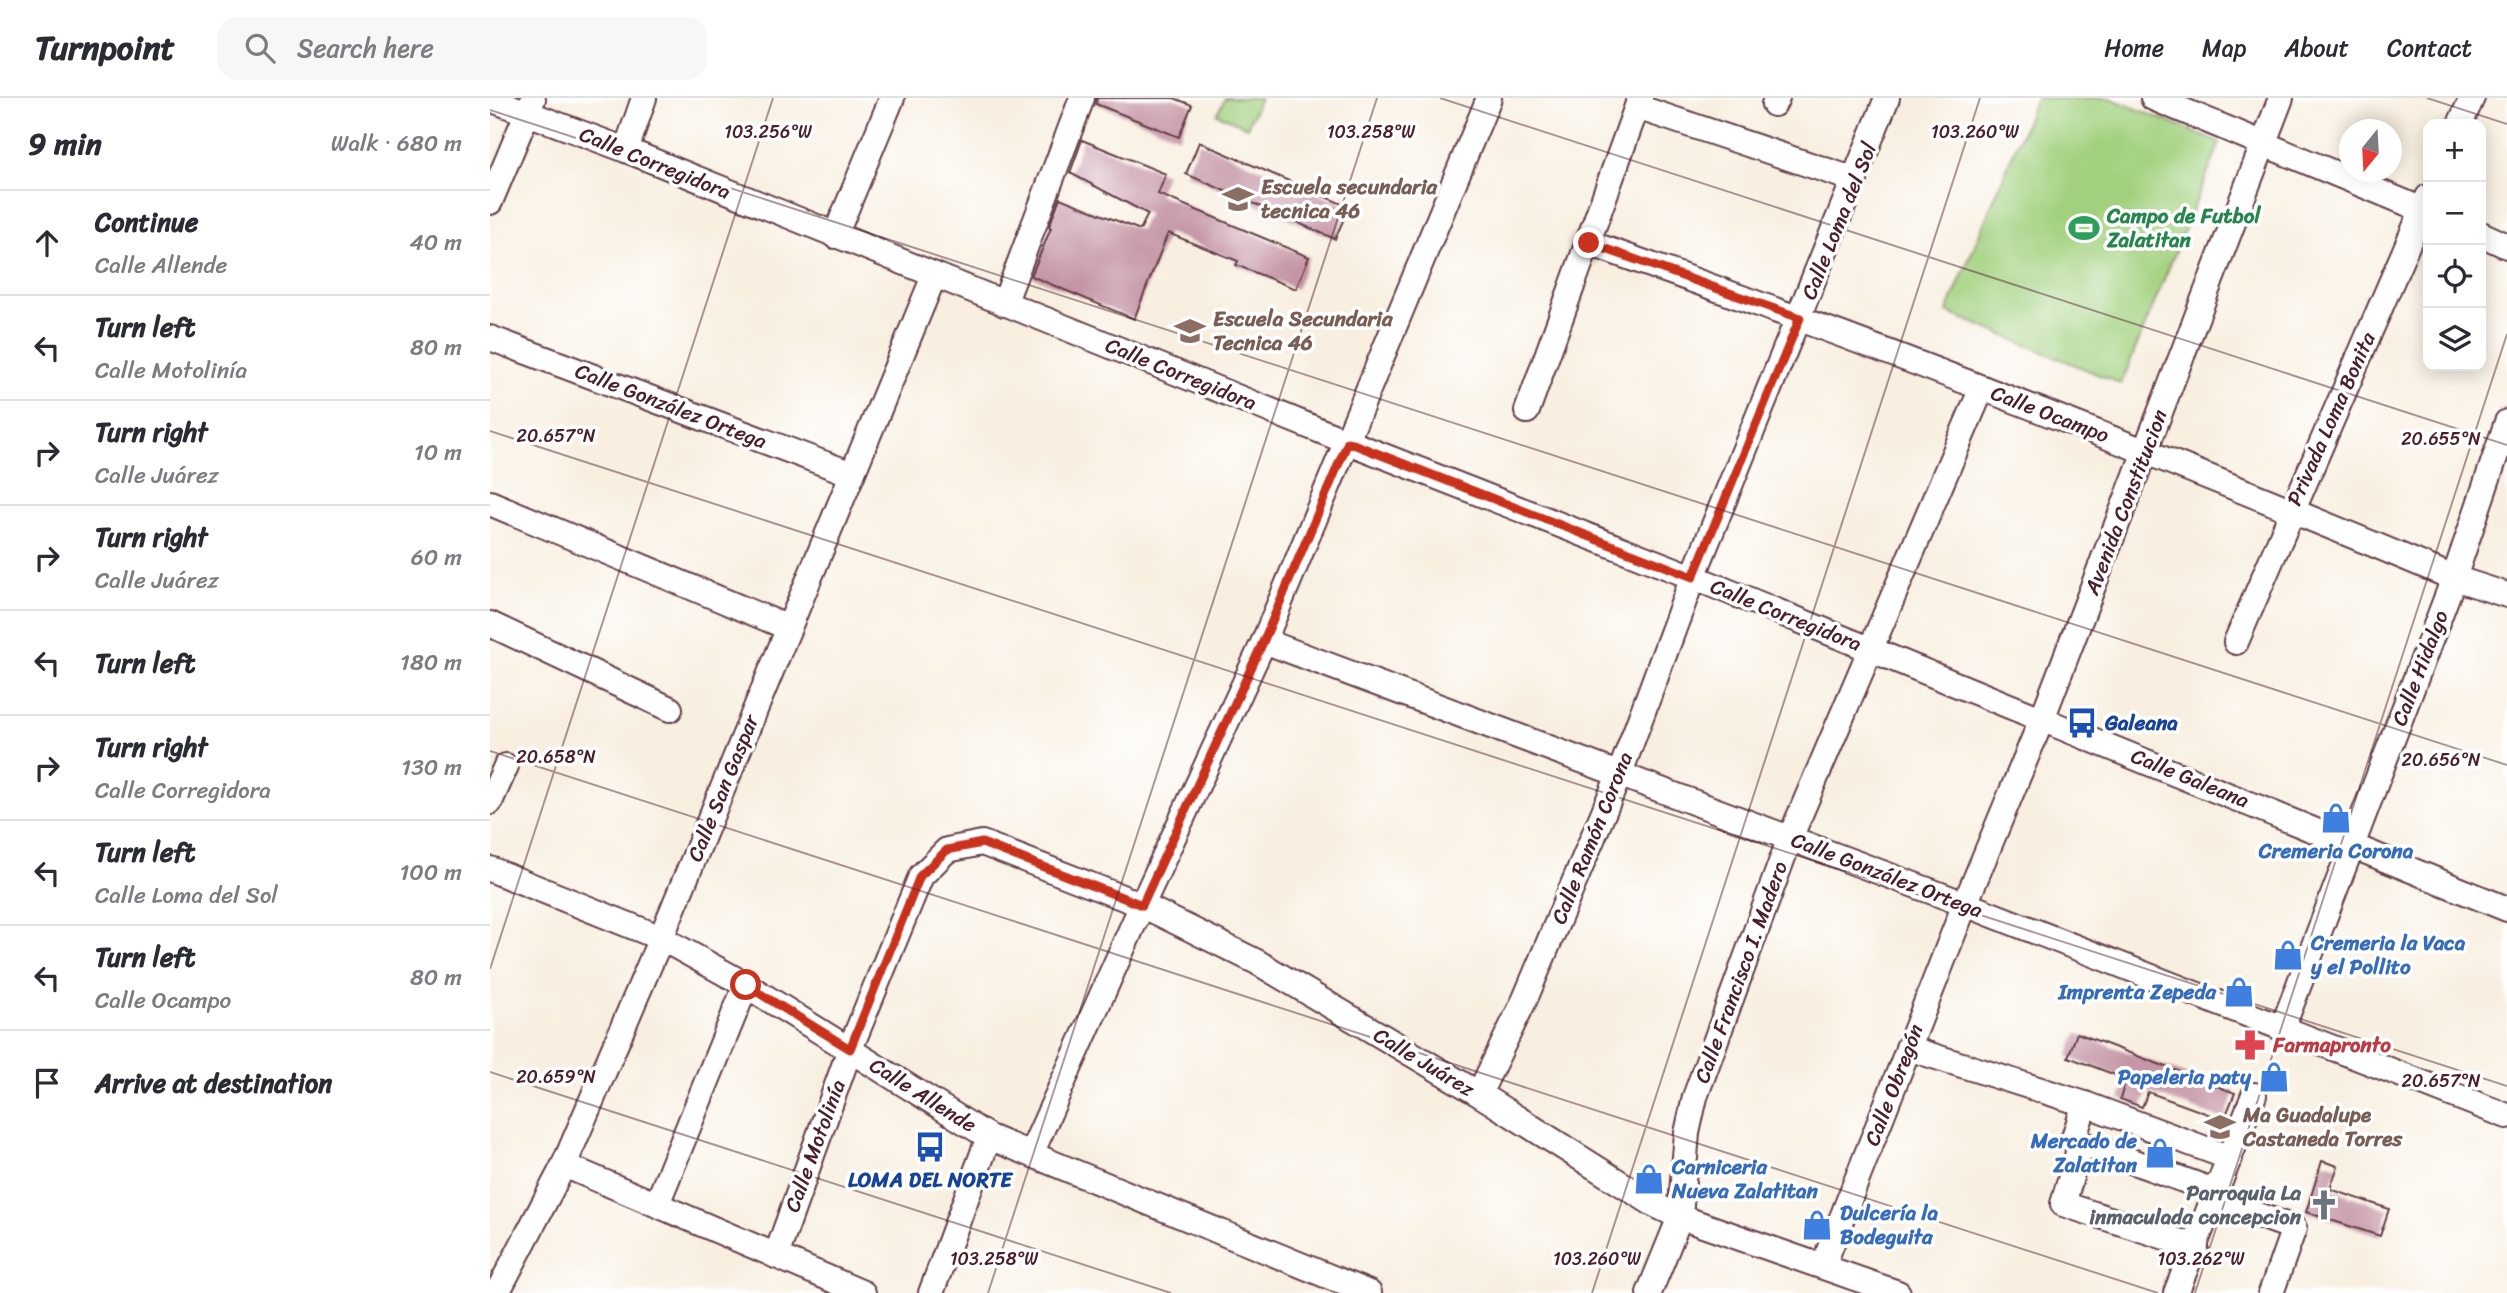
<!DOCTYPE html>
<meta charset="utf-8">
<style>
:root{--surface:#fff;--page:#f7f7f7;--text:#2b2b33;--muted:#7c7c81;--line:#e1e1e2}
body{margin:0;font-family:Sriracha,sans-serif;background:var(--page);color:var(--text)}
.controls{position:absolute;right:21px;top:21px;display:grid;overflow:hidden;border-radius:14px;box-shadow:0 4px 18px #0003}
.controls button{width:63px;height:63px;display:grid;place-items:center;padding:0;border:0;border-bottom:2px solid var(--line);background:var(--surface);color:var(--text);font:35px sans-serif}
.compass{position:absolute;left:1849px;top:21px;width:63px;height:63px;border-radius:50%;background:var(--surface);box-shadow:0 4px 18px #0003;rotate:198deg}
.stop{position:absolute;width:21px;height:21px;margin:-16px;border:5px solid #c8321e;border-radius:50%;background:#fff}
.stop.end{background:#c8321e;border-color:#fff;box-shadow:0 2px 7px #0008}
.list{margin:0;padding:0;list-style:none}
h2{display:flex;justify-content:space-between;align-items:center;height:91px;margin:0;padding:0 28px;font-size:30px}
h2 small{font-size:23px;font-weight:400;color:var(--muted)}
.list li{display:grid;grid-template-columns:46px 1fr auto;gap:21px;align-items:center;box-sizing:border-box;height:105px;padding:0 28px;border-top:2px solid var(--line)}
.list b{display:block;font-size:26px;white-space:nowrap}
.list p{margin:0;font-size:23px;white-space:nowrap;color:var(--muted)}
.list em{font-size:23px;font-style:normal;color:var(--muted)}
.icon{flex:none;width:38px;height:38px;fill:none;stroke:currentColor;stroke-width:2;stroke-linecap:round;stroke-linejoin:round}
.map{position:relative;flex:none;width:2017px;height:1195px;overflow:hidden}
header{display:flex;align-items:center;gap:42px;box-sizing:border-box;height:98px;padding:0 35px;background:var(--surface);border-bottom:2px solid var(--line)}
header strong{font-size:33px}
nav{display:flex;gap:38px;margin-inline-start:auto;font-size:24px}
.search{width:490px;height:63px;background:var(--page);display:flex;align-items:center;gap:18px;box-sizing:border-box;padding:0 24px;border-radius:21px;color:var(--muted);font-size:26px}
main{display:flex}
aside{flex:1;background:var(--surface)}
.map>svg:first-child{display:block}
.green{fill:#a2d07e;stroke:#767854;stroke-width:2}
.building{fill:#c595a6}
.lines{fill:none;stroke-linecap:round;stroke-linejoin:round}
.minor-casing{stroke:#643e46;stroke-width:28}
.minor{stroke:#fff;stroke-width:24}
.route{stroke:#c8321e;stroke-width:9}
.ticks{fill:none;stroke:#4a1f2b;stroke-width:2;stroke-opacity:0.45}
.labels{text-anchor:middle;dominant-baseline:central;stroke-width:7;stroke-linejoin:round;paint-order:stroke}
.street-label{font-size:21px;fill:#4a1f2b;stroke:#fff}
.education-label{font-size:21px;font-weight:bold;fill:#785e54;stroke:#fff;text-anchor:start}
.leisure-label{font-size:21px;font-weight:bold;fill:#27864d;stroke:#fff;text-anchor:start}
.transit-label{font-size:21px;font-weight:bold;fill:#164399;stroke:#fff;text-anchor:start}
.shop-label{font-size:21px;font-weight:bold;fill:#366cbe;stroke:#fff;text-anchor:start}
.health-label{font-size:21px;font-weight:bold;fill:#be3a42;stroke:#fff;text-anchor:start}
.worship-label{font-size:21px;font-weight:bold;fill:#5b616d;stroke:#fff;text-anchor:end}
.ticks-label{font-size:18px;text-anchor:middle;fill:#4a1f2b;stroke:#fff;stroke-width:7;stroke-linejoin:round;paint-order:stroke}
</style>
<header>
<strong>Turnpoint</strong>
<div class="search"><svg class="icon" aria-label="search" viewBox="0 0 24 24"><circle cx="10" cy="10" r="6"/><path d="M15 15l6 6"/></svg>Search here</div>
<nav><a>Home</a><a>Map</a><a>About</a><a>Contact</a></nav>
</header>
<main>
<aside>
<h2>9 min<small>Walk · 680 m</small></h2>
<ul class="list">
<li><svg class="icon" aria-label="ahead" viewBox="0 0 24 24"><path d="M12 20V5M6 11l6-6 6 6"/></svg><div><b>Continue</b><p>Calle Allende</p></div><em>40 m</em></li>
<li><svg class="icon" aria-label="left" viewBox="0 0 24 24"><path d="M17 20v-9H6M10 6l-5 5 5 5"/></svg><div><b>Turn left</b><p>Calle Motolinía</p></div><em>80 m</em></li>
<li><svg class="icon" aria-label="right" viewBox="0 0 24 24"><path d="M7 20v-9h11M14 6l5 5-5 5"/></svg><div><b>Turn right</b><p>Calle Juárez</p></div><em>10 m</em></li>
<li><svg class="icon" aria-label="right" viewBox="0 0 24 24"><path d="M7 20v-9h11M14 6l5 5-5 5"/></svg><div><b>Turn right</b><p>Calle Juárez</p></div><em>60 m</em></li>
<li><svg class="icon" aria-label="left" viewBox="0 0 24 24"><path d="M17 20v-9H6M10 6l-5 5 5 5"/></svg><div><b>Turn left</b></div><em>180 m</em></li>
<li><svg class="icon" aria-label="right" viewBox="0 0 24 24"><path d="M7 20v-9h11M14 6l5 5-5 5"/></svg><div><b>Turn right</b><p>Calle Corregidora</p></div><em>130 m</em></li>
<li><svg class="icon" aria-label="left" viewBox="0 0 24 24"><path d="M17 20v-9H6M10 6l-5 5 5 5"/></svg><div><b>Turn left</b><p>Calle Loma del Sol</p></div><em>100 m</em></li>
<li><svg class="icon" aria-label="left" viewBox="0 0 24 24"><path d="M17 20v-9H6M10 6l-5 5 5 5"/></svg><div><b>Turn left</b><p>Calle Ocampo</p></div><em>80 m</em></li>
<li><svg class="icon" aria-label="arrive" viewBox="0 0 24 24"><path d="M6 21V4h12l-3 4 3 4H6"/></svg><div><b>Arrive at destination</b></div></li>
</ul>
</aside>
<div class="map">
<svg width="2017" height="1195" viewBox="0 0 2017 1195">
<rect width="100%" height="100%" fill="#fff"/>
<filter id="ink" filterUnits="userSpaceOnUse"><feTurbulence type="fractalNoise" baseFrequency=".0143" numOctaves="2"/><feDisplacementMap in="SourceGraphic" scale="14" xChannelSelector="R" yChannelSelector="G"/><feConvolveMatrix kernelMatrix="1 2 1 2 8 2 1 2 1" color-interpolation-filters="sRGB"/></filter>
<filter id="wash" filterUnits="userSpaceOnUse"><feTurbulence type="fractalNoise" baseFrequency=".00686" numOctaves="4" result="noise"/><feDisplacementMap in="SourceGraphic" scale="28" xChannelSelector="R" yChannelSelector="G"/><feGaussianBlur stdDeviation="1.57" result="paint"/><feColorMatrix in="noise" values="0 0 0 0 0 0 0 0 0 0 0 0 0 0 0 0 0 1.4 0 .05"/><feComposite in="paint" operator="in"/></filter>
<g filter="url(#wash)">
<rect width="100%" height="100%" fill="#f8efe0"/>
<!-- green -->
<g class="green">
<path d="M735,0h35l-13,29 -30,-13z"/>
<path d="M1546,0h74l110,45 -99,241 -174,-72z"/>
</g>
<g id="blocks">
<!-- building -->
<g class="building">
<path d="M607,0h77l18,7 -13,32 -83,-33z"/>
<path d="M592,42l84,34 -8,20 151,63 -13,32 -60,-24 2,-4 -70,-28 -34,86 -103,-43 20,-48 -2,-1 11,-29 80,32 8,-16 -78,-41z"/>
<path d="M709,44l150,65 -14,32 -149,-65z"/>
<path d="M1587,935l158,60 -11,27 -76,-28 -6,15 -22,-8 6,-20 -58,-22z"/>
<path d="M1832,1063l16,5 -8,23 59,20 -9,27 -74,-24z"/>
</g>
</g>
</g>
<g filter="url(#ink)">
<use href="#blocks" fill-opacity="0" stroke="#643e46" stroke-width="2"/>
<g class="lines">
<!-- minor casing -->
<g class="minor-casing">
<g id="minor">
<path d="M1663,0l275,114"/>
<path d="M0,1l136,51 722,292 345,135 814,332"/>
<path d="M1284,6l3,-6"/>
<path d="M1147,9l218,73"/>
<path d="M1970,26l12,-26"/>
<path d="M136,52l18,-52"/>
<path d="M0,104l43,-103"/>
<path d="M1991,136l26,12"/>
<path d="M345,138l57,-138"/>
<path d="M1099,145c292,103 580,215 865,335l53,17"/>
<path d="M514,206l78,-206"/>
<path d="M0,240l362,136"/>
<path d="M1037,313l113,-313"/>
<path d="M0,405l299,125"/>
<path d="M0,526l180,85"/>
<path d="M774,543l701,263 542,212"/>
<path d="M1746,544l192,-445"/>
<path d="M0,704l16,-36"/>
<path d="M0,771l171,69 85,47 243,152 380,156"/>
<path d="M1792,931l172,-451 53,-156"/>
<path d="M1418,950l177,56 145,54"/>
<path d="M989,996l46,-95 95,-226 73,-196 194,-479"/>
<path d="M1595,1006l-12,36 144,52"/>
<path d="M1591,1045l-18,61 133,43"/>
<path d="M541,1056l111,-249 122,-264 225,-543"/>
<path d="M74,1067l299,128"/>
<path d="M1725,1102l79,28 -23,65"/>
<path d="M167,1106l89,-219"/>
<path d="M286,1158l74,-207 71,-173 26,-26 35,-7 160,62 115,57 222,132 176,111 25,12 218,76"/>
<path d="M1333,1168l142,-362 77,-185 239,-621"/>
<path d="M7,1195l67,-128 97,-227 273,-662"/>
<path d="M441,1195l58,-156"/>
<path d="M1159,1195l31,-76 7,-84 8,-36 95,-259 192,-450"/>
<path d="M1686,1195l78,-198"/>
</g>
</g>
<!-- minor -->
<use href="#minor" class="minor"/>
</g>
</g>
<g class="lines" filter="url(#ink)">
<!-- route -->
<path class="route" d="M256,887l104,64 70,-173 27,-26 35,-7 160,62 122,-265 84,-198 345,135 107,-259 -211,-75"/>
</g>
<!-- ticks -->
<path class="ticks" d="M950,0l1067,347M1937,0l80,26M0,12l2017,655M0,333l2017,655M0,653l1668,542M0,871l283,-871M0,974l681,221M498,1195l389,-1195M1102,1195l388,-1195M1705,1195l312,-959"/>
<!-- icons -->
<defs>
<g id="school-bare" transform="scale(2.415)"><path d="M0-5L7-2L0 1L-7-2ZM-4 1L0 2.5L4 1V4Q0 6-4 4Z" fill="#8d6e63" stroke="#fff" stroke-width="2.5" paint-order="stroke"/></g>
<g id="stadium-bare" transform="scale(2.415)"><path d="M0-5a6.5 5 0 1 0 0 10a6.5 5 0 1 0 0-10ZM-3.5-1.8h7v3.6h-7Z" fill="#2e9e5b" stroke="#fff" stroke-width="2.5" paint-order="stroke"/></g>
<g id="bus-bare" transform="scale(2.415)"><path d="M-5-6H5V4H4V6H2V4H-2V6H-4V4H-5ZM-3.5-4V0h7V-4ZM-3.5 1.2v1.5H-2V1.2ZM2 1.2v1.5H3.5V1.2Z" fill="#1a4fb4" stroke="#fff" stroke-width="2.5" paint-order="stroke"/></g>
<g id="shop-bare" transform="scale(2.415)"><path d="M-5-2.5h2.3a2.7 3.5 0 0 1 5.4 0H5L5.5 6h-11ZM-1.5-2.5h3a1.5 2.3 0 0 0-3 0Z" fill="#3f7fe0" stroke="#fff" stroke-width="2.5" paint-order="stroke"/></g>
<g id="pharmacy-bare" transform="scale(2.415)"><path d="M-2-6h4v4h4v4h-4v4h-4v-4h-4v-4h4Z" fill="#e0444e" stroke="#fff" stroke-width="2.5" paint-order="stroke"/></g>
<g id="church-bare" transform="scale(2.415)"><path d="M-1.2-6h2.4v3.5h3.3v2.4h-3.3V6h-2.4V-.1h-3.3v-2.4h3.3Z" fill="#6b7280" stroke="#fff" stroke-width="2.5" paint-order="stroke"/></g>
</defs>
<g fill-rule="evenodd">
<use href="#school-bare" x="748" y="101"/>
<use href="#stadium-bare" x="1594" y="130"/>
<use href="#school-bare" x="700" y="233"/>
<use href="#bus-bare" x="1592" y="625"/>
<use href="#shop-bare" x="1846" y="720"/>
<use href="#shop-bare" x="1798" y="857"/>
<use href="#shop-bare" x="1749" y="894"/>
<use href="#pharmacy-bare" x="1760" y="947"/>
<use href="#shop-bare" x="1784" y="979"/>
<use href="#school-bare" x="1730" y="1029"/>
<use href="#bus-bare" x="440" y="1049"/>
<use href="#shop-bare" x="1670" y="1055"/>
<use href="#shop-bare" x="1159" y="1081"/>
<use href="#church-bare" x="1834" y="1107"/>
<use href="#shop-bare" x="1327" y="1127"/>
</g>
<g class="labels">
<!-- street labels -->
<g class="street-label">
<text transform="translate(165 65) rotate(22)">Calle Corregidora</text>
<text transform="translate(1349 123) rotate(-68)">Calle Loma del Sol</text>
<text transform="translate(691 276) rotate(22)">Calle Corregidora</text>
<text transform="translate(181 308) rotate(21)">Calle González Ortega</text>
<text transform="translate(1560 316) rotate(21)">Calle Ocampo</text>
<text transform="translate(1841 321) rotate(-66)">Privada Loma Bonita</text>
<text transform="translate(1636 404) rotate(-69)">Avenida Constitucion</text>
<text transform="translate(1296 517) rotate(22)">Calle Corregidora</text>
<text transform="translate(1930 570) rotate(-69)">Calle Hidalgo</text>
<text transform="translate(1700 680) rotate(22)">Calle Galeana</text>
<text transform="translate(233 690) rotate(-68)">Calle San Gaspar</text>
<text transform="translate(1102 740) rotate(-68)">Calle Ramón Corona</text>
<text transform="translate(1397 777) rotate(21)">Calle González Ortega</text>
<text transform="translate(1251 874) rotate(-70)">Calle Francisco I. Madero</text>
<text transform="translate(934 964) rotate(31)">Calle Juárez</text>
<text transform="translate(1404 987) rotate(-69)">Calle Obregón</text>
<text transform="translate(433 997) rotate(32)">Calle Allende</text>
<text transform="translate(325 1048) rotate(-70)">Calle Motolinía</text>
</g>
<!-- education labels -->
<g class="education-label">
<text x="771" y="89">Escuela secundaria<tspan x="771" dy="24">tecnica 46</tspan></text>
<text x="723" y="221">Escuela Secundaria<tspan x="723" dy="24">Tecnica 46</tspan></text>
<text x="1753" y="1017">Ma Guadalupe<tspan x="1753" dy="24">Castaneda Torres</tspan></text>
</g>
<!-- leisure labels -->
<g class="leisure-label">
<text x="1617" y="118">Campo de Futbol<tspan x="1617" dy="24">Zalatitan</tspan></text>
</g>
<!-- transit labels -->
<g class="transit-label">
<text x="1615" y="625">Galeana</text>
<text x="440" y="1082" text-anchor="middle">LOMA DEL NORTE</text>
</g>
<!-- shop labels -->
<g class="shop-label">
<text x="1846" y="753" text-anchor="middle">Cremeria Corona</text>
<text x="1821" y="845">Cremeria la Vaca<tspan x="1821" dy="24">y el Pollito</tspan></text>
<text x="1726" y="894" text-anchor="end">Imprenta Zepeda</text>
<text x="1761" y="979" text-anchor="end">Papeleria paty</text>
<text x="1647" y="1043" text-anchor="end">Mercado de<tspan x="1647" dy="24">Zalatitan</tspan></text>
<text x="1182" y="1069">Carniceria<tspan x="1182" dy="24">Nueva Zalatitan</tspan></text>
<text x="1350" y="1115">Dulcería la<tspan x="1350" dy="24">Bodeguita</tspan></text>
</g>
<!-- health labels -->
<g class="health-label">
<text x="1783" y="947">Farmapronto</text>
</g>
<!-- worship labels -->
<g class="worship-label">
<text x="1811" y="1095">Parroquia La<tspan x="1811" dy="24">inmaculada concepcion</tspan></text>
</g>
</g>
<g class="ticks-label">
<text x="278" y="40">103.256°W</text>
<text x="881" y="40">103.258°W</text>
<text x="1485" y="40">103.260°W</text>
<text x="66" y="344">20.657°N</text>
<text x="1951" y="347">20.655°N</text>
<text x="66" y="665">20.658°N</text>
<text x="1951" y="668">20.656°N</text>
<text x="66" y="985">20.659°N</text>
<text x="1951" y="989">20.657°N</text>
<text x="504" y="1167">103.258°W</text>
<text x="1107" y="1167">103.260°W</text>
<text x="1711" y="1167">103.262°W</text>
</g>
</svg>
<div class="controls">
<button>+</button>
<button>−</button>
<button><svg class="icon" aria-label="locate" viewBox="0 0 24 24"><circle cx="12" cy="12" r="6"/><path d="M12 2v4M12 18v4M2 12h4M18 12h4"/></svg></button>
<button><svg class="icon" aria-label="layers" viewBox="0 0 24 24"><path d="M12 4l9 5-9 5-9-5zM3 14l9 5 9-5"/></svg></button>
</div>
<svg class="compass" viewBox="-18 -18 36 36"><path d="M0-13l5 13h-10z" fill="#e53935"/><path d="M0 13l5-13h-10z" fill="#7c7c81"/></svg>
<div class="stop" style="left:256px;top:887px"></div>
<div class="stop end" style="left:1099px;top:145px"></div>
</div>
</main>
